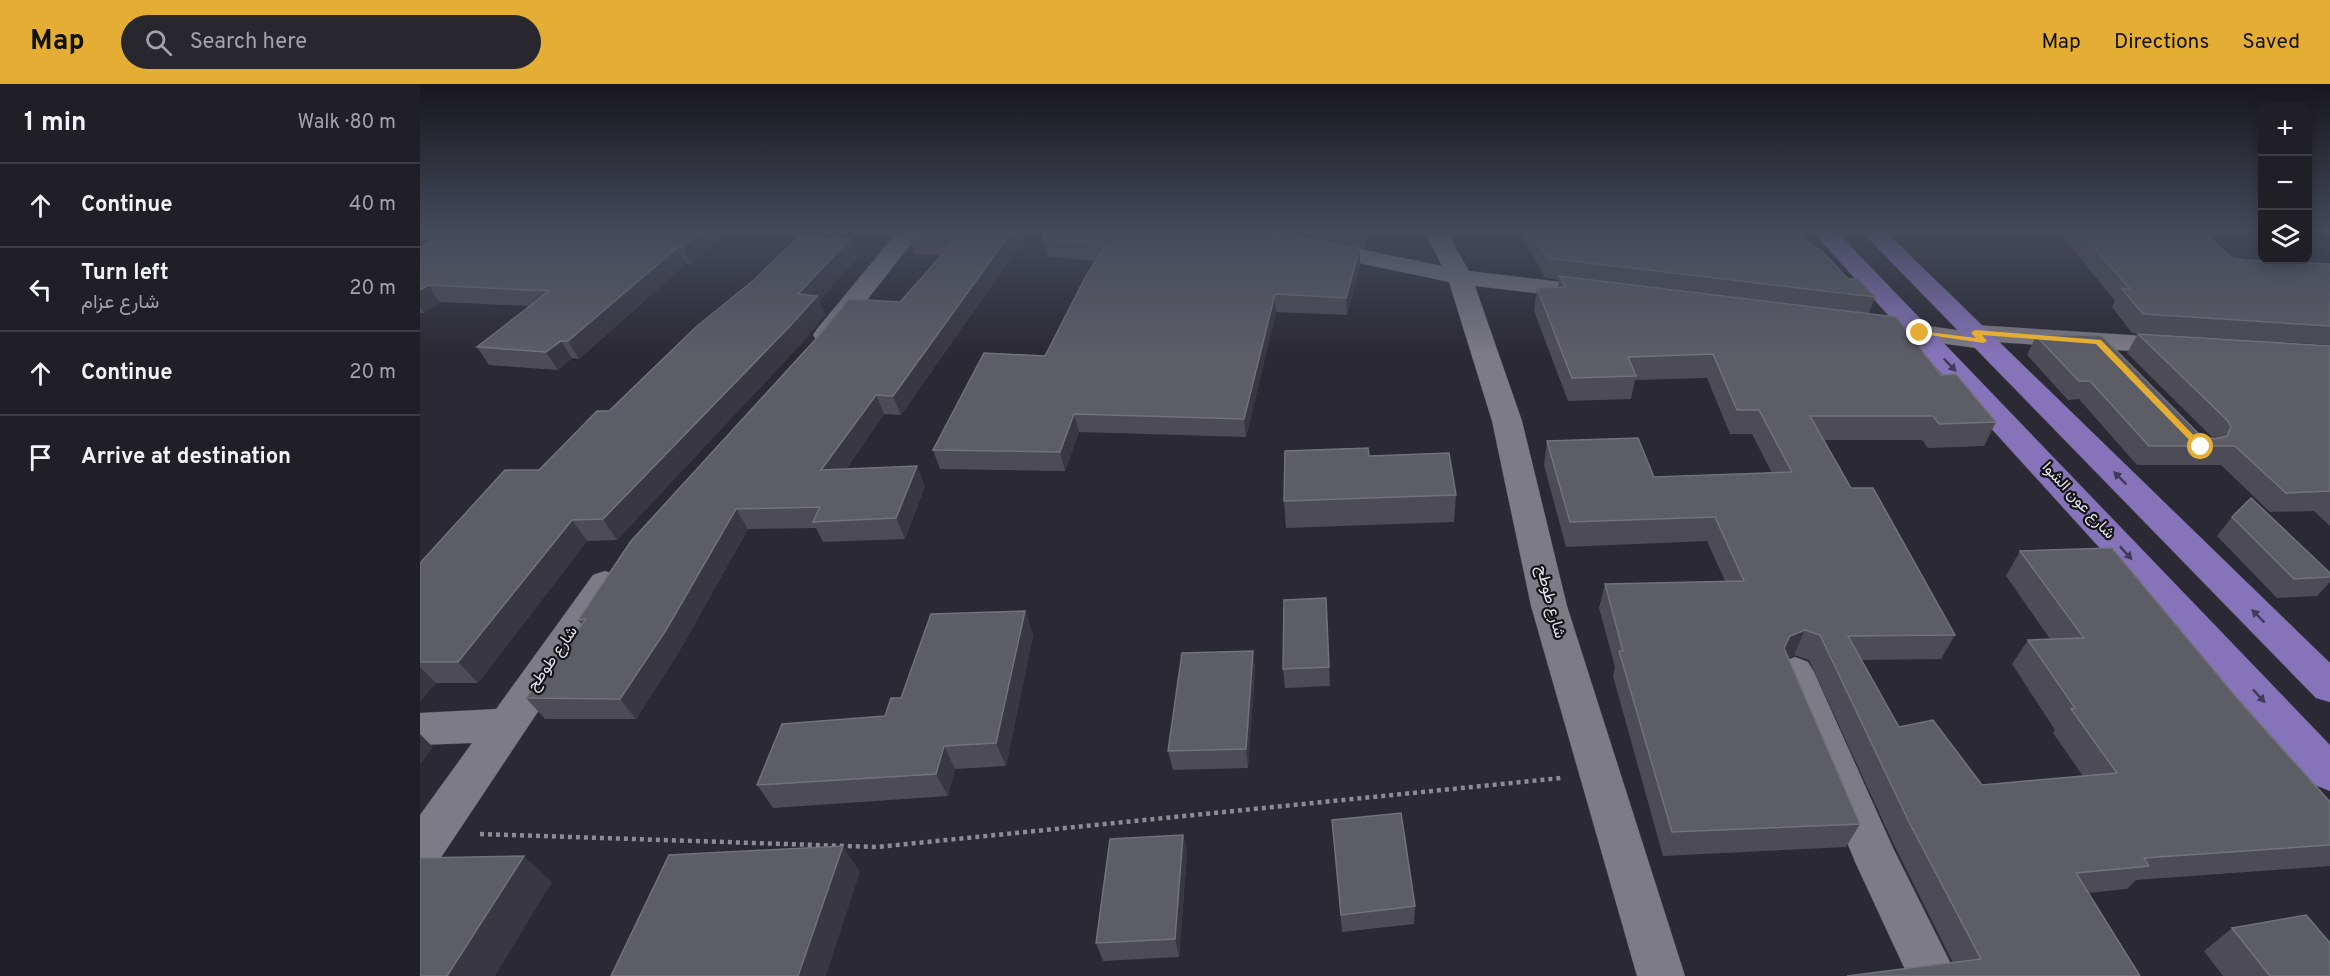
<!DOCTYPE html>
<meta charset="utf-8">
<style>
:root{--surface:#201f26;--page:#28272e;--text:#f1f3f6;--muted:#a2a2a7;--line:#3d3d43;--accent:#e4ae35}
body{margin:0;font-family:Overpass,Vazirmatn,sans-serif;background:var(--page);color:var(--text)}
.controls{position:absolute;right:18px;top:18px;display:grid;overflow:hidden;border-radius:12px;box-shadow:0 3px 15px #0003}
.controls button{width:54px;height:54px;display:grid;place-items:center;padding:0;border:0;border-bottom:2px solid var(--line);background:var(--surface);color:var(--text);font:30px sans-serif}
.stop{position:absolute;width:18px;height:18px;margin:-14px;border:4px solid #e4ae35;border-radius:50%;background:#fff}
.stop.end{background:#e4ae35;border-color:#fff;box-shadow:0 2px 6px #0008}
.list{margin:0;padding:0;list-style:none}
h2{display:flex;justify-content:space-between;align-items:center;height:78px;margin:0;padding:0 24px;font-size:26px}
h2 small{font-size:20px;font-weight:400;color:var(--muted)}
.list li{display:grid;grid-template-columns:39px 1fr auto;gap:18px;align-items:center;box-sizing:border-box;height:84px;padding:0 24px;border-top:2px solid var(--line)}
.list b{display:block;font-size:22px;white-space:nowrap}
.list p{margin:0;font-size:20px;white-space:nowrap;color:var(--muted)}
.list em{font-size:20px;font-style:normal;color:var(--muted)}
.icon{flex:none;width:33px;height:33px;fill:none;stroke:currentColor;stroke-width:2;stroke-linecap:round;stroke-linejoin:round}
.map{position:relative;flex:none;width:1910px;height:892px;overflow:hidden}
header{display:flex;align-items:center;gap:36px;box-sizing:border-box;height:84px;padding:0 30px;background:var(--accent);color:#111}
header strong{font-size:28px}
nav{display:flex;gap:33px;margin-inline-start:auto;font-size:21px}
.search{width:420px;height:54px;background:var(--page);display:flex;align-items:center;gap:15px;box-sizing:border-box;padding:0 21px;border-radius:33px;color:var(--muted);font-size:22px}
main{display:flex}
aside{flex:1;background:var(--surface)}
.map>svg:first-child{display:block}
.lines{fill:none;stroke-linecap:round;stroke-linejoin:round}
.minor-casing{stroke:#45444c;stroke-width:1}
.major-casing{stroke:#45444c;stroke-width:1}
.path{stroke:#8d8c94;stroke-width:4.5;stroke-dasharray:4 4;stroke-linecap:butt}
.minor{fill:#7c7b86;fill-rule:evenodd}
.major{fill:#8574ba;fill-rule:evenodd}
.wall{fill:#4d4c56}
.shaded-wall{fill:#393741}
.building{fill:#5d5d66;stroke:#72727a;stroke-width:1.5}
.oneway{fill:#413a58}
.route{fill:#e4ae35}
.labels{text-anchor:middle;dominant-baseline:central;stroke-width:4.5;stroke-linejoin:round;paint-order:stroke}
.street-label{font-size:16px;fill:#e3e3e9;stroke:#131317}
</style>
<header>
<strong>Map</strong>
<div class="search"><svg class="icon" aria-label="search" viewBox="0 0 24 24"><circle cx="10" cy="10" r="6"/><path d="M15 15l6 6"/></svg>Search here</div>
<nav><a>Map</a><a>Directions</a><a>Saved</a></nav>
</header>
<main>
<aside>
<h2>1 min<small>Walk · 80 m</small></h2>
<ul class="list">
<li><svg class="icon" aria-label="ahead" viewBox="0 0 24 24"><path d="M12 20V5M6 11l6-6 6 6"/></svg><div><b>Continue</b></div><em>40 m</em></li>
<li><svg class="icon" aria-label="left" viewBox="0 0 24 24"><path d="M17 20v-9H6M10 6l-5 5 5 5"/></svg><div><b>Turn left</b><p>شارع عزام</p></div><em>20 m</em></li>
<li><svg class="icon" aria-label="ahead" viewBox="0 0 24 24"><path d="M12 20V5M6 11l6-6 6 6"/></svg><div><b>Continue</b></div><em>20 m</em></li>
<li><svg class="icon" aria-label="arrive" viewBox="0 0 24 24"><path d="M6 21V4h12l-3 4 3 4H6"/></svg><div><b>Arrive at destination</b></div></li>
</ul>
</aside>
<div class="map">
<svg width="1910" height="892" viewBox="0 0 1910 892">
<rect width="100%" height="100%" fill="#2b2933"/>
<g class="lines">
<!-- minor casing -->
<g class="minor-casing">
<g id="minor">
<path d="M478,147h23l-86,110 -9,2 -9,-2 -4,-6 4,-6z"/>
<path d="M797,147h57l168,35 -18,-35h22l23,40 127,15 9,2 3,5 -3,5 -9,2 -121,-14 47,135 45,185 118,370h-48l-106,-370 -39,-185 -43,-139 -199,-42 -30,-4z"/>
<path d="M1471,237l73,10 11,-6 202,13 9,2 4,6 -4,6 -9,2 -182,-12 -3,5 -9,2 -101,-14 -4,-6 4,-6z"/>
<path d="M185,487l12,4 5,9 -5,9 -181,272 -16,6v-56l52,-72 -52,2v-32l76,-4 97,-134z"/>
<path d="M1375,573l13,5 6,10 80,178 63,126h-49l-52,-112 -80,-192 6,-10z"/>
</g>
</g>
<!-- major casing -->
<g class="major-casing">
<g id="major">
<path d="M1392,147h24l494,514v46l-15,-6z"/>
<path d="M1441,147h24l445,432v39l-14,-4z"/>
</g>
</g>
<!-- path -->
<path class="path" d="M60,750l397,13 684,-69"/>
<!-- minor -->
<use href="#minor" class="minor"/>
<!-- major -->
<use href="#major" class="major"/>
</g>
<!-- wall -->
<g class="wall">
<path d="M0,147h310l-39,33h-5l-107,95 -7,-1 -14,12 -69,-5 -12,-18 52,-41 -89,-4 -16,11h-4v-65l13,-8 -13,-1z"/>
<path d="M610,147l-129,184 -17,-1 -38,55 79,17 -20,53 -82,3 -7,-14 -68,1 -68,121 -44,69h-91l-19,-21 56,-73 -4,-5 322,-318 42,-47 -28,-1 -6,-18z"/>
<path d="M621,147h228l91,17v18l-13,49 -71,-3 -30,125 -167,-5 -14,39 -125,-2 -7,-19 112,-94 51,-95 -48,-4z"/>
<path d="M866,147h130v1l-48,5 -3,11z"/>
<path d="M1100,147h276l18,17 34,31 27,18 -6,16 127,109 -12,24 -56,2 -6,-8h-98l27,48 104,147 -14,24 -79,1 37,67 83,58 101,-9 -30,-43 2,-3 -43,-66 16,-24 22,-1 -44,-63 14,-25 217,147 93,104v64l-194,14 -9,9 -39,4 52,83 -187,-13 -59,-118 -85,-185 -15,-5 -6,3 72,166 -14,23 -183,9 -50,-180 2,-9 -16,-59 6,-24 120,-3 -18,-40 -141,6 -22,-82 3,-24 107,36 118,-4 -20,-39h-22l-23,-56 -72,2 -4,19 -63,2 -34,-90 3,-23 21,-1 1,-7 -14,-2z"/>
<path d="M1638,147h145l29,27 12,2 86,4v81l-198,-12 -20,-26 3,-6z"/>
<path d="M437,174l-38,43 6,14 -25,30 -183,195 -30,1 -109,142h-42l-16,18v-138l119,-93 70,-59 146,-132z"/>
<path d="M1718,250l192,12v180l-16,-15 -44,1 -49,-47h-84l-58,-66 -11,1 -41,-45 9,-19 165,100 13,3 -87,-86z"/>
<path d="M949,372l87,39 -2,27 -168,6 -2,-27z"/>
<path d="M1812,433l98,56v9l-13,14 -40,2 -60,-62z"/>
<path d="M906,514l4,88 -45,2 -2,-19z"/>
<path d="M605,527l8,24 -27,131 -51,3 -7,27 -175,12 -16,-23 128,-69 16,-18z"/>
<path d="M833,567l2,19 -7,98 -75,2 -5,-19z"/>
<path d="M912,736l83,86 -1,18 -72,8z"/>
<path d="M763,751l4,18 -8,104 -76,4 -7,-18z"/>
<path d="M1812,844l98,48h-107l-19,-25z"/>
</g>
<!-- shaded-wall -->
<g class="shaded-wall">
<path d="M282,147h28l-39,33 -9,-17z"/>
<path d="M592,147h18l-129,184 -8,-19z"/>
<path d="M945,147h51v1l-48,5 -3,11z"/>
<path d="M430,155l7,19 -38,43 6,14 -25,30 -183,195 -14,-21 195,-225z"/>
<path d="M258,163l8,17 -107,95 -11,-18z"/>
<path d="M940,164v18l-13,49 -1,-17z"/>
<path d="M8,201l12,17 -16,11 -4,-6v-17z"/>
<path d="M855,210l1,18 -30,125 -2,-18z"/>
<path d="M141,257l11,17 -14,12 -12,-18z"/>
<path d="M456,311l8,19 -53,76 -10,-20z"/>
<path d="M654,330l5,18 -14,39 -5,-19z"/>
<path d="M497,382l8,20 -20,53 -9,-21z"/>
<path d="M316,425l12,20 -68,121 -44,69 -16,-20z"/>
<path d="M152,436l15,21 -109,142 -20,-21z"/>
<path d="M605,527l8,24 -27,131 -10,-23z"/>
<path d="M1385,546l-11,25 -14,6 4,-13 6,-12z"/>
<path d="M833,567l2,19 -7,98 -2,-19z"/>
<path d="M0,583l16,16 -16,18z"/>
<path d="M0,650l13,13 -13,18z"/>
<path d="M524,662l11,23 -7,27 -12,-22z"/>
<path d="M763,751l4,18 -8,104 -4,-18z"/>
<path d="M423,762l17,26 -34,104h-28z"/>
<path d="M104,772l28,26 -57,94h-48z"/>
</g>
<!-- building -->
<g class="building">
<path d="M27,147h255l-20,16h-4l-110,94h-7l-15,11 -69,-5 72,-56 -121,-6 -8,5v-42z"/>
<path d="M492,147h100l-119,165 -17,-1 -55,75 96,-4 -21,52 -83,4 7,-15 -84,2 -70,121 -46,69 -94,-1 60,-79 -8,1 53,-79 184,-201 34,-41 51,3 57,-64 -49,-2z"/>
<path d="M622,147h227l91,17 -14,50 -71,-4 -31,125 -170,-5 -14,38 -127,-2 51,-97 61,3 41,-80 20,-31 -62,-5z"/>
<path d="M1112,147h264l18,17h5l29,31h10l17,18 -328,-39z"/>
<path d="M1660,147h123l29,27 12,2 86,4v62l-187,-12 -21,-25h8z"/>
<path d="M378,153l52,2 -52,55 19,2 -26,29 -188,194 -31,1 -114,142h-38v-99l85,-93h34l58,-59h12l87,-84 59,-48z"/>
<path d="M1139,192l337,41 45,58 15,-1 40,48 -57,2 -6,-8h-123l41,72h22l82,147 -107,1 51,91 34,-7 49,65 135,-12 -46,-64 4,-1 -47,-68 56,-2 -64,-87 92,-3 125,150 93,104v43l-186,13 5,8 -73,7 64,103h-293l134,-17 -72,-137 -89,-187 -15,-5 -15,6 -6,12 76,176 -188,8 -53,-181h4l-18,-67 139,-3 -29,-64 -145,5 -23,-81 91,-3 16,39 138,-5 -33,-62h-22l-24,-56 -85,3 8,19 -64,2 -35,-90 29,-1z"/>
<path d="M1718,250l192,12v145l-44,2 -51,-47h-86l-59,-65h-11l-43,-45 65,-1 100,101 14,3 12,-3 4,-9 -4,-7z"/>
<path d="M948,364l1,8 80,-3 7,42 -172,6 1,-50z"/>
<path d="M1831,414l79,75v4l-36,2 -62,-62z"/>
<path d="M906,514l3,69 -46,2 1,-69z"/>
<path d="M605,527l-29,132 -52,3 -8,28 -179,11 25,-61 103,-8 6,-18h10l30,-84z"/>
<path d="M833,567l-7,98 -78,2 14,-98z"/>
<path d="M981,729l14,93 -74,9 -9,-95z"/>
<path d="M763,751l-8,104 -79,4 14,-104z"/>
<path d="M423,762l-45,130h-187l58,-121z"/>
<path d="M104,772l-77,120h-27v-118z"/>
<path d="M1886,831l24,28v33h-60l-38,-48z"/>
</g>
<!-- one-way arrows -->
<defs><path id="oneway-solid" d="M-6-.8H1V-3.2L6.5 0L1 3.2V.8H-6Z" transform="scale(1.5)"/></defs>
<g class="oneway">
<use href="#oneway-solid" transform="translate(1530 281) rotate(46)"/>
<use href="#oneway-solid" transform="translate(1700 394) rotate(-135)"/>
<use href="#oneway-solid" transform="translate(1706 469) rotate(47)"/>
<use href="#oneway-solid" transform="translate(1838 532) rotate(-135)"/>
<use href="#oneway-solid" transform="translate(1839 612) rotate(47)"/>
</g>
<!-- sky -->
<linearGradient id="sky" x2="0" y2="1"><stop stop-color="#18171c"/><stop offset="0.54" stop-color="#44495b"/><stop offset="1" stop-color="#44495b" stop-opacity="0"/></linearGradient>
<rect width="1910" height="272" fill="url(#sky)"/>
<!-- route -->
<path class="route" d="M1555,246l126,10 104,107 -7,2 -102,-105 -114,-9 5,6 -4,2 -67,-10 4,-2 56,7 -5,-5z"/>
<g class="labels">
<!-- street labels -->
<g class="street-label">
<text transform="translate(1658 417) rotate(47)">شارع عون الشوا</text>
<text transform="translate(1130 518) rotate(75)">شارع طوطح</text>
<text transform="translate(133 575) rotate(-55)">شارع طوطح</text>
</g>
</g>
</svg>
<div class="controls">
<button>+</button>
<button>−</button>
<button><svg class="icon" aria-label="layers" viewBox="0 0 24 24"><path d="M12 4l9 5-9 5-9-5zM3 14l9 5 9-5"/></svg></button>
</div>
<div class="stop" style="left:1781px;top:363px"></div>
<div class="stop end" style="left:1500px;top:249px"></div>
</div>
</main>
